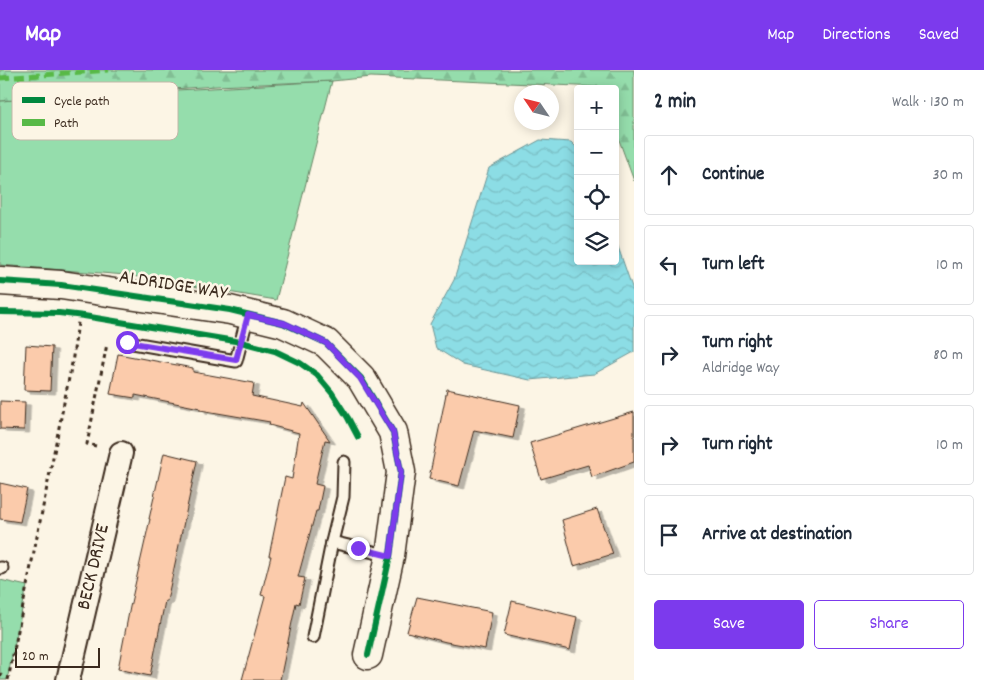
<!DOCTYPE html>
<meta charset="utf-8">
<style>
:root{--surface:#fff;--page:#f2f2f3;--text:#1f2937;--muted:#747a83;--line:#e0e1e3;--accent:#7c3aed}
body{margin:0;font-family:Dekko,sans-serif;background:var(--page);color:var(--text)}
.controls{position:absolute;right:15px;top:15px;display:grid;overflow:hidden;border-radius:5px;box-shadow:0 2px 12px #0003}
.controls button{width:45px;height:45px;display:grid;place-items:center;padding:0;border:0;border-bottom:1px solid var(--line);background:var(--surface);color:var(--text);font:25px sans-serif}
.compass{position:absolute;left:514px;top:15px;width:45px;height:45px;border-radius:50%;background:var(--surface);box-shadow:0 2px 12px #0003;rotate:305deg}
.scale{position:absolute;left:15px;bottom:12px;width:85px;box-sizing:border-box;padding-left:5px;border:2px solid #3b2a1e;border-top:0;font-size:14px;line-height:18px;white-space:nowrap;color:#3b2a1e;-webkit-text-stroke:4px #fcf5e5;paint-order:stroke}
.stop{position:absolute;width:15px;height:15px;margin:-11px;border:4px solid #7c3aed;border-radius:50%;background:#fff}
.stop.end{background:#7c3aed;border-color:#fff;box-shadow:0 1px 5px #0008}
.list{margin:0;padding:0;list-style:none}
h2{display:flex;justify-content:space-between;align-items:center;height:65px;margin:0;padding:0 20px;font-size:21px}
h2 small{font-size:16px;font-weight:400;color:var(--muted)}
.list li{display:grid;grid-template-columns:32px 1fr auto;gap:15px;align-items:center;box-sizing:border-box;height:80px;margin:0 10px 10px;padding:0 10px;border:1px solid var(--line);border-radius:5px}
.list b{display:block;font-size:19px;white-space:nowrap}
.list p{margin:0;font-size:16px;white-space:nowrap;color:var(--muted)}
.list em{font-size:16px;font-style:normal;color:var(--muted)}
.actions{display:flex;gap:10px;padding:15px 20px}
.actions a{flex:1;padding:11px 0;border:1px solid var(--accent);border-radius:5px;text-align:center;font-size:18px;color:var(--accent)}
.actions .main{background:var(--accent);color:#fff}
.icon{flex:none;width:28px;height:28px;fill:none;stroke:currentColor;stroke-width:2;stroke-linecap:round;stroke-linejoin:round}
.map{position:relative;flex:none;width:634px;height:610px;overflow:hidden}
header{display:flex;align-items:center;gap:30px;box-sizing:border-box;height:70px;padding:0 25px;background:var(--accent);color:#fff}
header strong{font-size:24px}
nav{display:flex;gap:28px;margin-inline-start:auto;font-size:18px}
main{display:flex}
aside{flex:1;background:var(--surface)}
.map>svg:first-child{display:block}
.grass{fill:#95ddac;stroke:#688465}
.forest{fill:url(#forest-firs);stroke:#688465}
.water{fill:url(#water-waves);stroke:#6c9595}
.building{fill:#fbcbab;stroke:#3b2a1e;filter:url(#shadow)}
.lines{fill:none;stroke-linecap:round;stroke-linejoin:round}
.lane-casing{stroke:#3b2a1e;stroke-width:15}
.street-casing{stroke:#3b2a1e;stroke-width:26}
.secondary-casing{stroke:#3b2a1e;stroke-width:31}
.path{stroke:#3b2a1e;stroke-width:3;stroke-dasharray:4 4;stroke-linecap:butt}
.lane{stroke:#fcf5e5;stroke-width:11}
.street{stroke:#fcf5e5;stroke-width:22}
.secondary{stroke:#fcf5e5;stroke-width:28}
.quiet{stroke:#58b947;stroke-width:5;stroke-dasharray:10 5;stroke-linecap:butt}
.cycleway-casing{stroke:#fcf5e5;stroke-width:9}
.cycleway{stroke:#00873e;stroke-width:6}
.route{stroke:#7c3aed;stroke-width:6}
.labels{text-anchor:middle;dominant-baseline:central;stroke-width:5;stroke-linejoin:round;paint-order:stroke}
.street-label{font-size:20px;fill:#3b2a1e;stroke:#fcf5e5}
.key{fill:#fcf5e5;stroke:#c2b8a9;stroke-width:1}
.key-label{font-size:14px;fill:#3b2a1e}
</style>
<header>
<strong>Map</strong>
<nav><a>Map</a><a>Directions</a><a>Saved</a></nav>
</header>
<main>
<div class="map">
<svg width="634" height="610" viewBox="0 0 634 610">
<defs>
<pattern id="forest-firs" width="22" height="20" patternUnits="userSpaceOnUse" patternTransform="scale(1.25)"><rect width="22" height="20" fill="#95ddac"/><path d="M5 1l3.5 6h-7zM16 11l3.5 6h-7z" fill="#81be94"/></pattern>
<pattern id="water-waves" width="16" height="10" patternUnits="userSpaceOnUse" patternTransform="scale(1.25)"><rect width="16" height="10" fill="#8cdde5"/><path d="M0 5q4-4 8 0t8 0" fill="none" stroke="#7abec4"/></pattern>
<filter id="shadow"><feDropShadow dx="5.5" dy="3" stdDeviation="0" flood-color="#0004"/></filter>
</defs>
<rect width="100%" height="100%" fill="#fcf5e5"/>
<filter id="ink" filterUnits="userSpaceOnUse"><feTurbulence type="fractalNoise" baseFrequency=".02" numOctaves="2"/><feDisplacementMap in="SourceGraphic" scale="10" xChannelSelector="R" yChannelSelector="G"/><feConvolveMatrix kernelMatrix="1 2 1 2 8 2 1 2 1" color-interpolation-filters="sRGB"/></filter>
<g filter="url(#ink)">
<!-- grass -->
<g class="grass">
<path d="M332,11l-56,219 -150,-25 -126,-10v-164l40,-3z"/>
<path d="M0,510l27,6 -20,94h-7z"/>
</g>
<!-- forest -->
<path class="forest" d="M0,0h634v111l-19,-52v-40h-14l-1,-2 -229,-10 -39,4 -116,5 -216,15z"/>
<!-- water -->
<path class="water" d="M540,70l31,2 7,7v112h37v-23l19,55v59l-40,22 -64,6 -67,-15 -27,-17 -6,-24 24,-44 35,-112z"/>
<!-- building -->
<g class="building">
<path d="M26,275l26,2 -2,44 -26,-1z"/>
<path d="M118,284l75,14v4l61,11 -2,13 51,11 1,-4 26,38 -5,-1 -10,44 8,2 -5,25h-2l-18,66 7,1 -6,26 -3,-1 -16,77h-38l23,-84 -4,-1 10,-39h-2l16,-79 7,2 7,-46 -30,-8 1,-3 -70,-12v-2l-65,-13v3l-25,-4z"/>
<path d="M447,319l73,16 -7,33 -39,-8 -15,56 -30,-7z"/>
<path d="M0,331l25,1 -1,28 -24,-1z"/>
<path d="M634,342v50l-42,15 -4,-12 -47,14 -11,-36z"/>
<path d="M164,383l33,8 -30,140h-2l-15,75 -32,-7 12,-62 20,-88h-1z"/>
<path d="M0,413l27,6 -7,33 -20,-3z"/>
<path d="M597,439l16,45 -39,12 -12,-46z"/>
<path d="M417,527l75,15 -7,37 -39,-7 -39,-10z"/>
<path d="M512,531l65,16 -7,33 -66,-15z"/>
</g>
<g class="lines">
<!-- lane casing -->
<g class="lane-casing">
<g id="lane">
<path d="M127,272l109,19 12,-46"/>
<path d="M332,472l11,-45 1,-35"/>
<path d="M0,498h2"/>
<path d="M313,567l19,-95 58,14"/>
</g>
</g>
<!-- street casing -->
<g class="street-casing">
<g id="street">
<path id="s1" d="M68,610l53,-227"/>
</g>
</g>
<!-- secondary casing -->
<g class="secondary-casing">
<path id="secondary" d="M0,211l61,4 169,25 53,13 43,20 35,35 32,54 8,40 -11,84 -22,99"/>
</g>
<!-- path -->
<g class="path">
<path d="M96,376l-9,-2 20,-100"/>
<path d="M0,603l3,7"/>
<path d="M8,610l64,-317 7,-47"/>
</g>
<!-- lane -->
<use href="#lane" class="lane"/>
<!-- street -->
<use href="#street" class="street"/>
<!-- secondary -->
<use href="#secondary" class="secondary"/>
<!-- quiet -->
<path class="quiet" d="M0,8l109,-8"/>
<!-- cycleway casing -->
<g class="cycleway-casing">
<g id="cycleway">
<path d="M0,211l61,4 169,25 53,13 43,20 35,35 32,54 8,40 -11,84 -22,99"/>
<path d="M0,242l59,1 25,3 157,26 34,9 25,12 17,12 15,18 16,25 10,19"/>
</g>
</g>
<!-- cycleway -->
<use href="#cycleway" class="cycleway"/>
</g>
</g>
<g class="lines" filter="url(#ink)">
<!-- route -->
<path class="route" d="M127,272l109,18 12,-45 36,8 42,20 34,35 33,54 8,40 -11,84 -32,-8"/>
</g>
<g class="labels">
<!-- street labels -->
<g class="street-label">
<text transform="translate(173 216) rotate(9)">ALDRIDGE WAY</text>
<text stroke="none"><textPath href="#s1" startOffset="116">BECK DRIVE</textPath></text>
</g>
</g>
<!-- legend -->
<rect x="12" y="12" width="166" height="58" rx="8" class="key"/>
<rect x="22" y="27" width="23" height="6" fill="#00873e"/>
<rect x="22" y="49" width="23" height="7" fill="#58b947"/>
<g class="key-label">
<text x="54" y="35">Cycle path</text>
<text x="54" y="57">Path</text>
</g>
</svg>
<div class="controls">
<button>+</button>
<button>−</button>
<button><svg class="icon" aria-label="locate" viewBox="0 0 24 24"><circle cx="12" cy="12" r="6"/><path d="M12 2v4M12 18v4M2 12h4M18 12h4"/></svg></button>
<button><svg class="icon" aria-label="layers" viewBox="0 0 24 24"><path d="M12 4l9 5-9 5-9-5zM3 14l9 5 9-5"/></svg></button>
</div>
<svg class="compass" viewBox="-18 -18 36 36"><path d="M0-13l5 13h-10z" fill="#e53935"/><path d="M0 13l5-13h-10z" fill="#747a83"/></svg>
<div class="scale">20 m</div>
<div class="stop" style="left:127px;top:272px"></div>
<div class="stop end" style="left:358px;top:478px"></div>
</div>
<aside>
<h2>2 min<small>Walk · 130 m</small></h2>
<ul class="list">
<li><svg class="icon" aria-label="ahead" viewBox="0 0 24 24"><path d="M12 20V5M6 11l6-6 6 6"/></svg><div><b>Continue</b></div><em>30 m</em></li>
<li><svg class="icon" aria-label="left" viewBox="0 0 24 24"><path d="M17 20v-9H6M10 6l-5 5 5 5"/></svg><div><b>Turn left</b></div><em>10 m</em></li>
<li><svg class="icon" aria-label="right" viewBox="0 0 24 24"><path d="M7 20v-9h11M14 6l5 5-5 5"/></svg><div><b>Turn right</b><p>Aldridge Way</p></div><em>80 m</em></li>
<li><svg class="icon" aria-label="right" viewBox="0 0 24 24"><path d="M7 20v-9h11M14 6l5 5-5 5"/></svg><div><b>Turn right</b></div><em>10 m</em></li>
<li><svg class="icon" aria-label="arrive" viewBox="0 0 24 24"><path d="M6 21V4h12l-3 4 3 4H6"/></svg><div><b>Arrive at destination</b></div></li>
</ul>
<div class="actions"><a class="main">Save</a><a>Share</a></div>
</aside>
</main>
